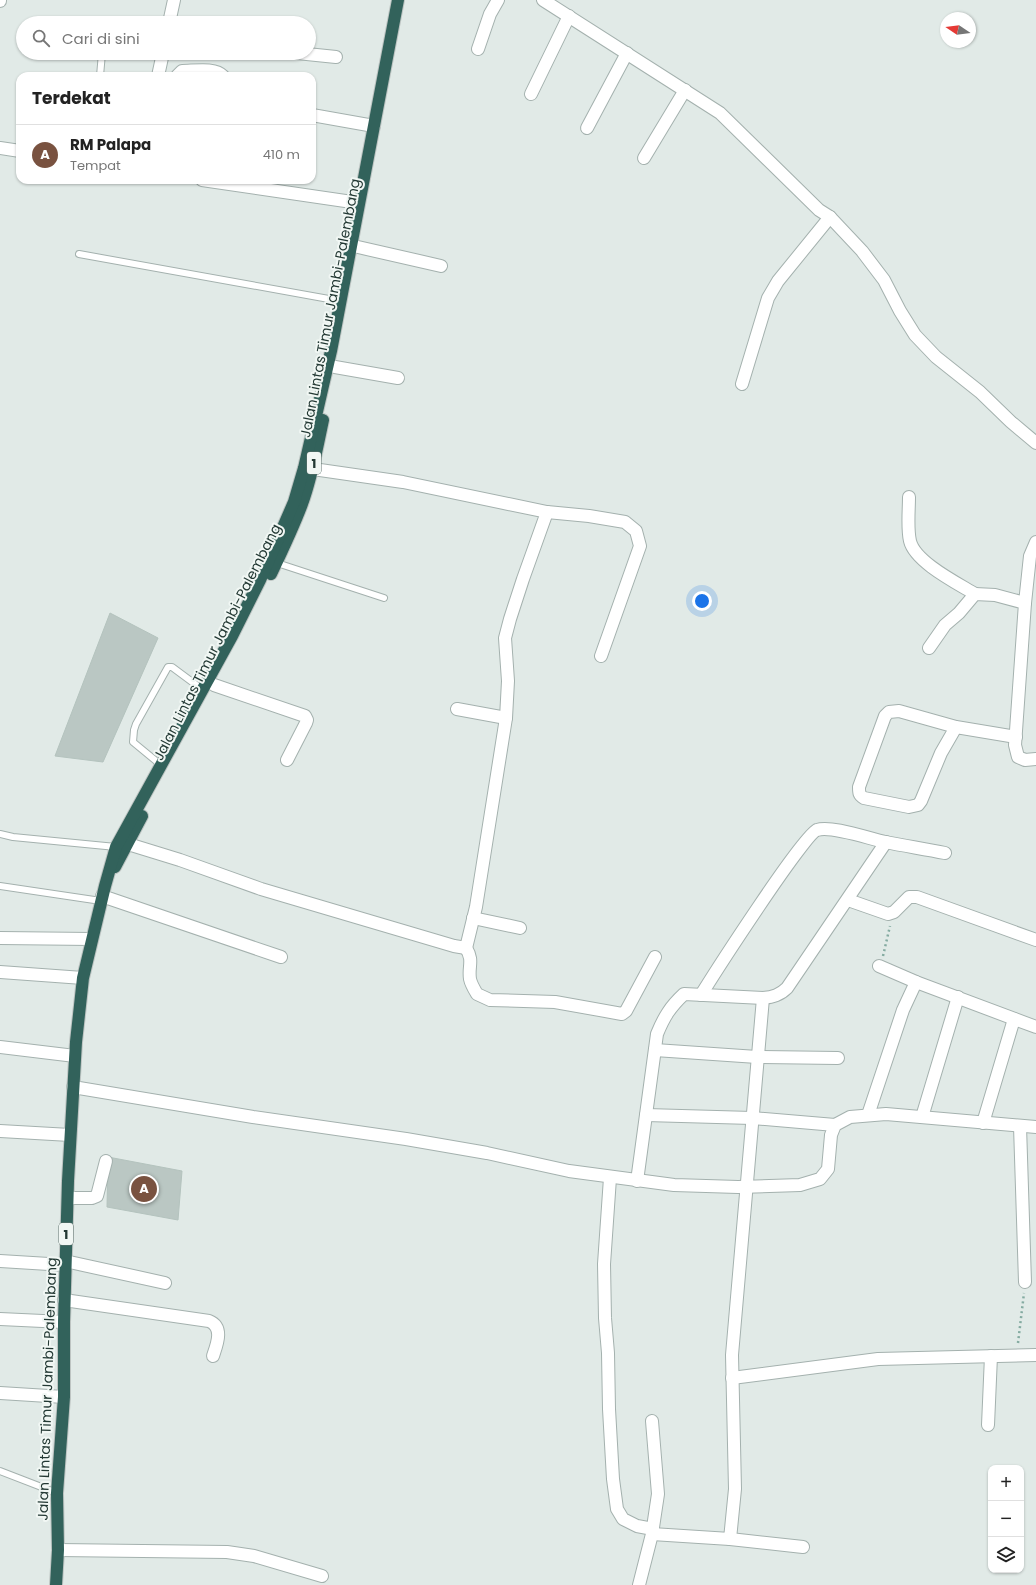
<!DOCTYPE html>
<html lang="id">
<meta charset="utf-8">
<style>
:root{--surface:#fff;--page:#f2f2f2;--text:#222;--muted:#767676;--line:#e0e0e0;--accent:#795240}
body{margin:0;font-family:Poppins,sans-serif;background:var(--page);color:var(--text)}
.controls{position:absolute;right:12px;bottom:12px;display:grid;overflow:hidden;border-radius:8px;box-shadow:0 1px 3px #0004}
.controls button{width:36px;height:36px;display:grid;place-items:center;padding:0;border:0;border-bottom:1px solid var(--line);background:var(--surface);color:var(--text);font:20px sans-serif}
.compass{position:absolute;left:940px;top:12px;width:36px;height:36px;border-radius:50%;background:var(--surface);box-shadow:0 1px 3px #0004;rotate:283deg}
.you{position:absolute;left:702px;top:601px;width:14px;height:14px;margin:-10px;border:3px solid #fff;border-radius:50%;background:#1a73e8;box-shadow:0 0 0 6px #1a73e833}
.badge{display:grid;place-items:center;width:26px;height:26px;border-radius:50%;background:var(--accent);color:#fff;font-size:13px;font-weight:700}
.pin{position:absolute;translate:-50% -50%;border:2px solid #fff;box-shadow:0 1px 4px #0006}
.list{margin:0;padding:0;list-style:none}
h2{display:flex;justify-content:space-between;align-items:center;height:52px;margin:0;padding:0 16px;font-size:17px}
h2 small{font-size:13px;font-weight:400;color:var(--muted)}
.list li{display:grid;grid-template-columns:26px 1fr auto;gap:12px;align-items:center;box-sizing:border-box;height:60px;padding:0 16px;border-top:1px solid var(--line)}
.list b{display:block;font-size:15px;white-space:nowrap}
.list p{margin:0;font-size:13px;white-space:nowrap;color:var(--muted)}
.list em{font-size:13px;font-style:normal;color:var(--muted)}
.icon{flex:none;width:22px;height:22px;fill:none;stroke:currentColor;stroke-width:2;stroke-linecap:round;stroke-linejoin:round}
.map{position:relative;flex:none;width:1036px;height:1585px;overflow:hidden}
.search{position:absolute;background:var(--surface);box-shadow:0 1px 3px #0004;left:16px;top:16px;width:300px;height:44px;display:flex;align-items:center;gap:10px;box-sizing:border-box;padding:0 14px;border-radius:22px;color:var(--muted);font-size:15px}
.panel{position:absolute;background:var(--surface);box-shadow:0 1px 3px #0004;left:16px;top:72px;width:300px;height:112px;border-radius:12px}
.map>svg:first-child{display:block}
.building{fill:#bac7c3;stroke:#b4c3be}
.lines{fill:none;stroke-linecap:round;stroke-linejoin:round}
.lane-casing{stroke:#a4b1ae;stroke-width:8}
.street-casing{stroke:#a4b1ae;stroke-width:14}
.highway-casing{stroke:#bdc4c2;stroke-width:14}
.path{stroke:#84aba1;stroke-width:2.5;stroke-dasharray:2 3;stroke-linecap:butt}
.lane{stroke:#fff;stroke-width:6}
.street{stroke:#fff;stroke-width:12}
.highway{stroke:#32625b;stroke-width:12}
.labels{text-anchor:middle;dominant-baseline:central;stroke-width:4;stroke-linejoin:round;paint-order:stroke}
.shield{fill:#f1f7f4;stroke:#61726e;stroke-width:1}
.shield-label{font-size:13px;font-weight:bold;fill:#233934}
.street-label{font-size:14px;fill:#233934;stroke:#f1f7f4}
</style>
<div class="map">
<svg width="1036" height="1585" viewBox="0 0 1036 1585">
<rect width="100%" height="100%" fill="#e1eae7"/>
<!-- building -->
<g class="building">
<path d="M110,613l48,25 -55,124 -48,-6z"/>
<path d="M108,1157l74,14 -4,49 -71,-13z"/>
</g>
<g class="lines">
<!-- lane casing -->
<g class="lane-casing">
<g id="lane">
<path d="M100,76l2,-23"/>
<path d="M79,254l261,47"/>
<path d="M277,563l107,35"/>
<path d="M161,765l-28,-23 1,-12 2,-6 32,-57h4l31,23"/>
<path d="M0,834l13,3 103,10"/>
<path d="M0,886l101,15"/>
<path d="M0,1471l57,22"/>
</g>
</g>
<!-- street casing -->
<g class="street-casing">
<g id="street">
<path d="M543,0l177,113 99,97 11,7 32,34 22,29 16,31 15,24 21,22 44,35 31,30 25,21"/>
<path d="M0,1v-1"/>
<path d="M169,23l5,-23"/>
<path d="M478,49l12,-35 8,-14"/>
<path d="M297,53l39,4"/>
<path d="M158,76l5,-23"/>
<path d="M177,76l5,-5c12,0 33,-4 41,5"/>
<path d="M531,94l38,-78"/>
<path d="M312,115l62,11"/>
<path d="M587,128l40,-75"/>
<path d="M0,148l20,3"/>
<path d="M644,158l41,-68"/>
<path d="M202,180l157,23"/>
<path d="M358,247l83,19"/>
<path d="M335,367l63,11"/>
<path d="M742,384l26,-86 10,-17 52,-64"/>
<path d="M909,497c0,14 -2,31 1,44 5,21 47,42 65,53"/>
<path d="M547,512l42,4 36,6 11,9 4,15 -39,110"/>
<path d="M1025,603l-10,142 3,12 7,3 11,-1"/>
<path d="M929,648l16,-23 14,-12 16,-19 20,1 30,8 5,-47 6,-14"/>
<path d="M214,685l91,31 2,4 -1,3 -19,37"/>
<path d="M457,709l49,9"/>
<path d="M956,727l-15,26 -20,48 -3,4 -9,2 -45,-9c-5,-3 -5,-5 -5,-11l26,-71 4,-4 10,-1 57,16 60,10"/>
<path d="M128,844l52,16 81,29 193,57 12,2 10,-41 30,-189 2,-37 -3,-43 5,-19 13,-40 24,-67 -144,-30 -90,-13"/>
<path d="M102,896l179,61"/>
<path d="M848,900l40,14 6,-2 15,-15h8l119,43"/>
<path d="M473,918l47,10"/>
<path d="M0,938l92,1"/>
<path d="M466,948c8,13 2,18 4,31 1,5 4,10 7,15l13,6 65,2 67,12 4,-3 29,-54"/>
<path d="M879,966l37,16 120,45"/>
<path d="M0,972l83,6"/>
<path d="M701,995c13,-21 103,-161 116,-165 14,-5 53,9 68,12 20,4 40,7 60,11"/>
<path d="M0,1047l75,9"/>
<path d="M655,1050l102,7 81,1"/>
<path d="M73,1087l180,30 153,22 81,14 82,18 105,14 64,2 62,-2 20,-6 8,-10 3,-34 4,-10 15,-8 36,-3 150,13"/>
<path d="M646,1115l106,3 83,7"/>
<path d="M868,1115l35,-105 13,-28"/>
<path d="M922,1117l36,-120"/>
<path d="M983,1123l31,-104"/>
<path d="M1020,1126l5,156"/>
<path d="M0,1131l70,4"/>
<path d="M610,1178l-6,86 1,54 3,35 1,56 4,70 4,30 6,10 14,7 16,3"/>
<path d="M637,1181l20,-147c7,-17 13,-27 27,-40l79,4c10,-1 17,-3 24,-10l99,-146"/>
<path d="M68,1198h24l5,-2 9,-35"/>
<path d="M0,1261l65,4"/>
<path d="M65,1261l100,22"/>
<path d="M64,1300l145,21c15,6 8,23 4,35"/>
<path d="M0,1319l64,3"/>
<path d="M732,1378l146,-19 158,-4"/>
<path d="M0,1393l64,4"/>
<path d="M988,1425l3,-69"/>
<path d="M652,1534l78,5 5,-50 -3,-134 31,-357"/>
<path d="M730,1539l73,8"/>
<path d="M58,1550l169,2 27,4 68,20"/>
<path d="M639,1585l13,-51 6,-40 -6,-73"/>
</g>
</g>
<!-- highway casing -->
<g class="highway-casing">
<g id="highway">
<path d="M271,574c11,-23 22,-46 31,-70 10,-27 15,-56 21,-84"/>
<path d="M115,867l27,-51"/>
<path d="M56,1585l2,-35 -1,-57 7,-96v-75l4,-141 8,-139 7,-64 22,-92 11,-39 116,-211 28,-56 34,-78 10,-34 27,-117 67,-351"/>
</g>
</g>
<!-- path -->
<g class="path">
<path d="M883,956l7,-30"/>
<path d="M1018,1343l6,-50"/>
</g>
<!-- lane -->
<use href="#lane" class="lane"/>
<!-- street -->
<use href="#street" class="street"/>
<!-- highway -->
<use href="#highway" class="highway"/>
</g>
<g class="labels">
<!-- shield labels -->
<g class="shield">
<rect x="307" y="452" width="14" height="22" rx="3"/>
<rect x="59" y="1223" width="14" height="22" rx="3"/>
</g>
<g class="shield-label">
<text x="314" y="463">1</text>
<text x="66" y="1234">1</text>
</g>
<!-- street labels -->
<g class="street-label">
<text transform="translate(330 308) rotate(-79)">Jalan Lintas Timur Jambi-Palembang</text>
<text transform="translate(217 642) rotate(-63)">Jalan Lintas Timur Jambi-Palembang</text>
<text transform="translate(47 1389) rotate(-88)">Jalan Lintas Timur Jambi-Palembang</text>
</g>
</g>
</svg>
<div class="controls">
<button>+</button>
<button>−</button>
<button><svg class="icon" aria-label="layers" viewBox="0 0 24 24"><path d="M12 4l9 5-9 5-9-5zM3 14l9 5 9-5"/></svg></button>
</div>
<svg class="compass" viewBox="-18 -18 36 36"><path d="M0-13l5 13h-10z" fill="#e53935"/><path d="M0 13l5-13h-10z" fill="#767676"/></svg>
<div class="you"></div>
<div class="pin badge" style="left:144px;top:1189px">A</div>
<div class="search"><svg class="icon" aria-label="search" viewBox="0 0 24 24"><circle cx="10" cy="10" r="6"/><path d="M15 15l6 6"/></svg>Cari di sini</div>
<section class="panel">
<h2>Terdekat<small></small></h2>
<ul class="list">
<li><span class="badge">A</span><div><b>RM Palapa</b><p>Tempat</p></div><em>410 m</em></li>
</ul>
</section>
</div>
